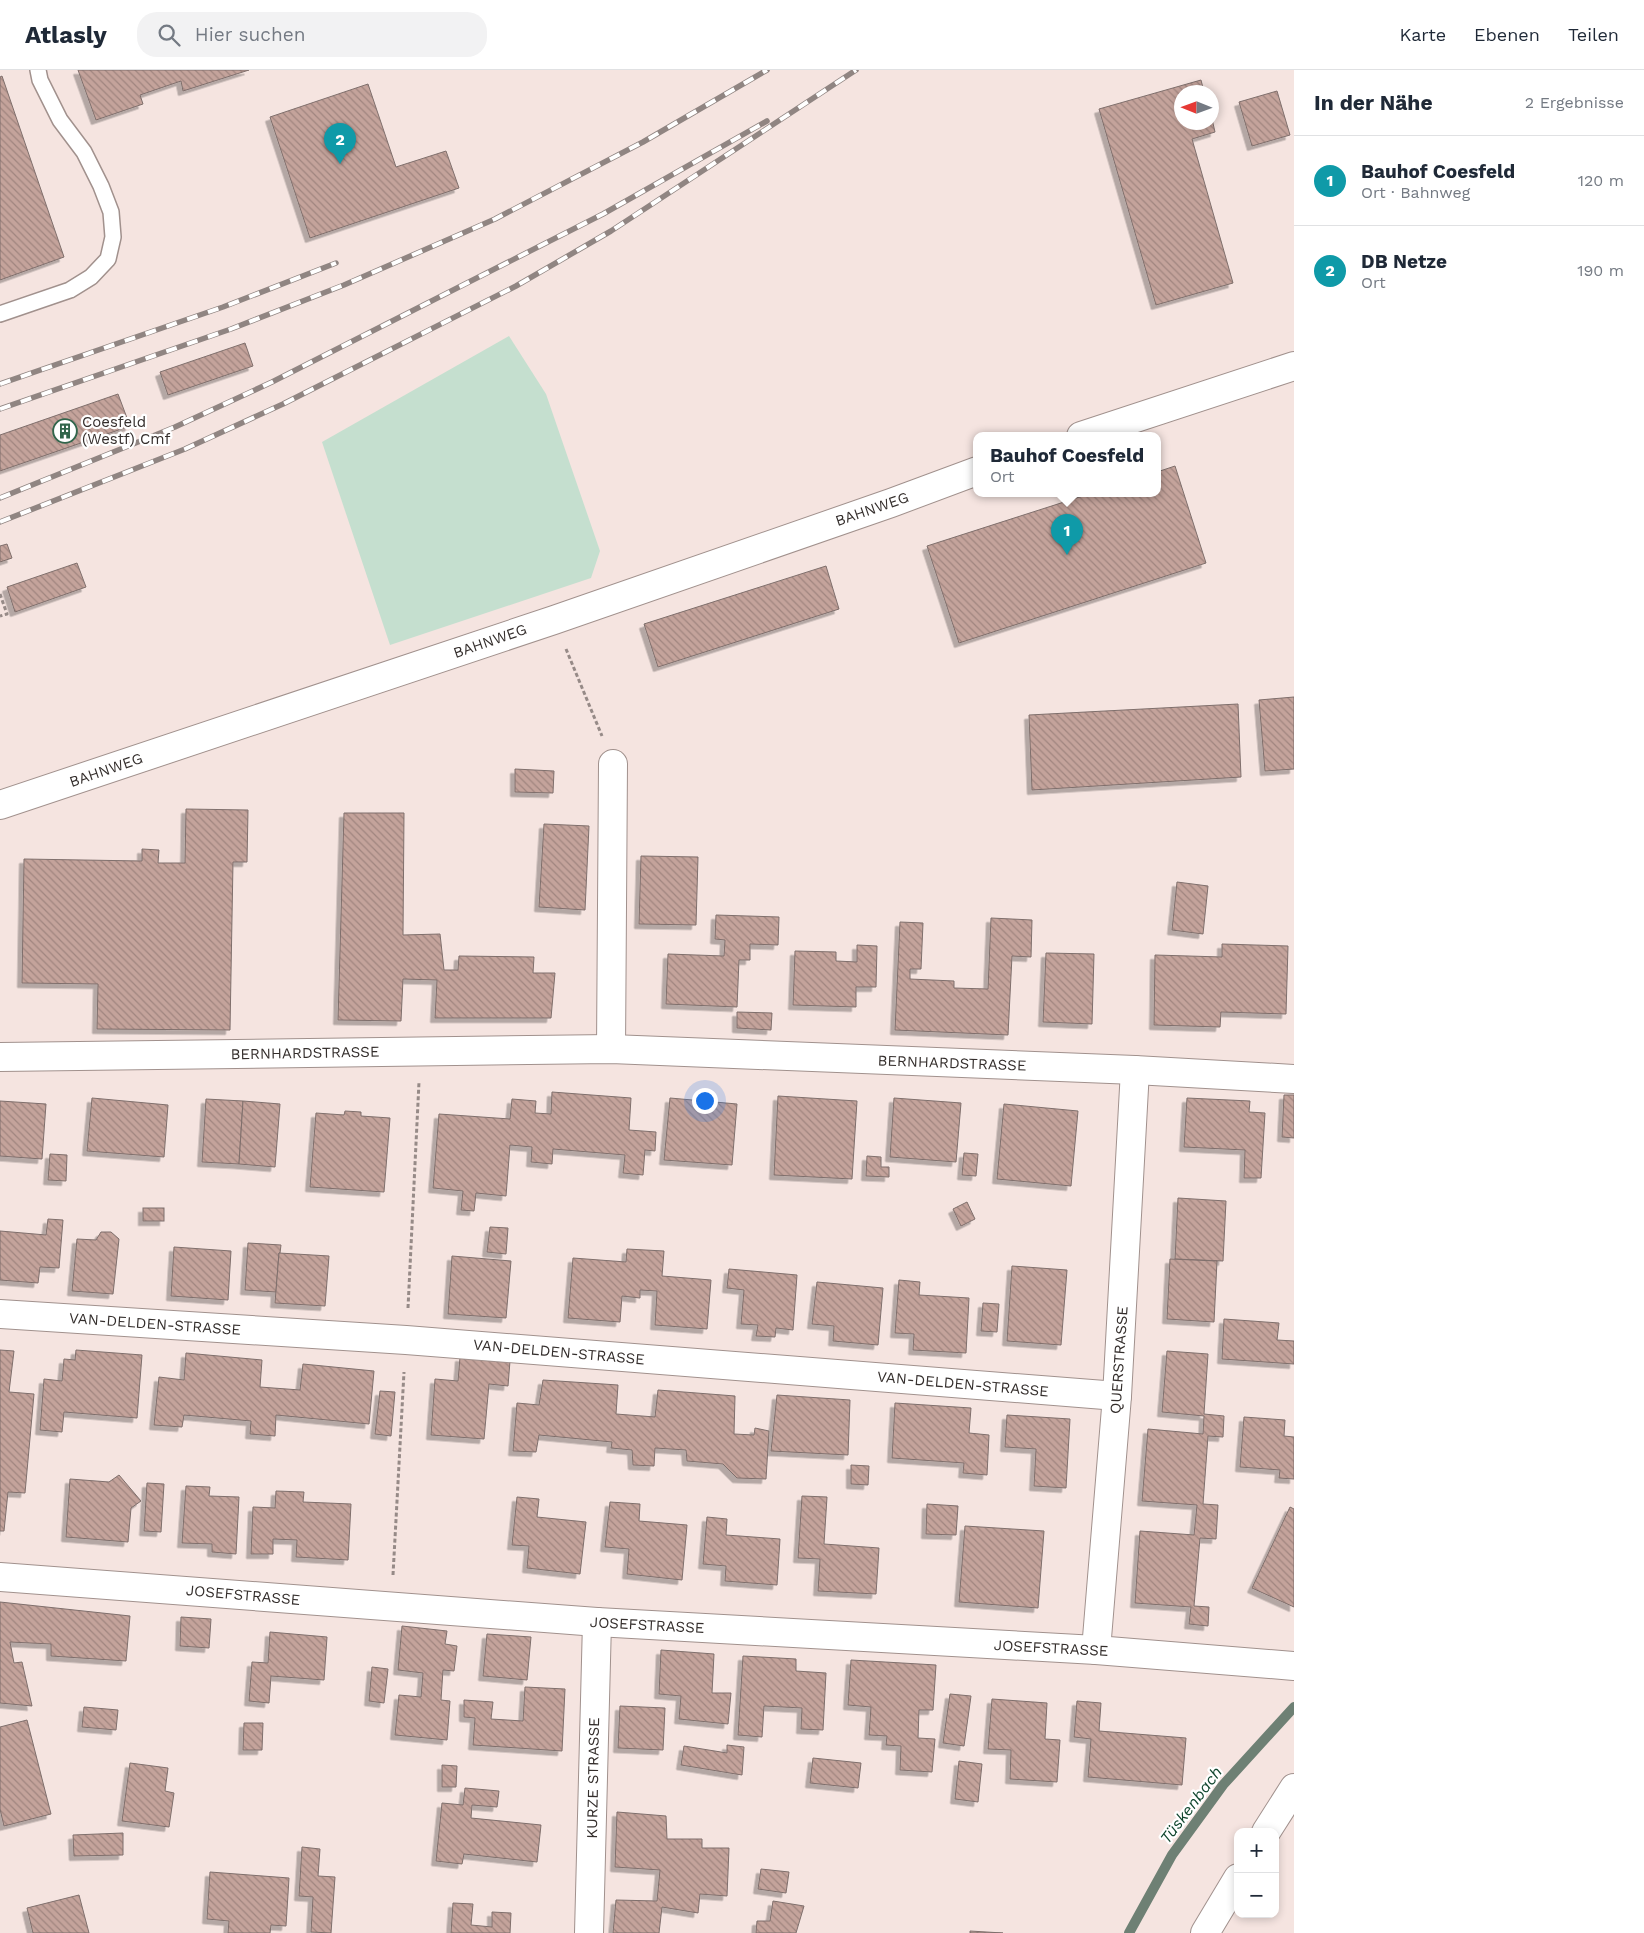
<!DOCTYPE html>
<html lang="de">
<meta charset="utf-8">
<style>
:root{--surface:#fff;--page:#f2f2f3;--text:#1f2937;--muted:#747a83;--line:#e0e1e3;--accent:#31654b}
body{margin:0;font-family:"Work Sans",sans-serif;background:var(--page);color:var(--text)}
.controls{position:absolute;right:15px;bottom:15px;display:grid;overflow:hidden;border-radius:10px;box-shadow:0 2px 8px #0003}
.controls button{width:45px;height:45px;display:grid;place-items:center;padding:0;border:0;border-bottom:1px solid var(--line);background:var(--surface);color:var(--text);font:25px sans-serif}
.compass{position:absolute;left:1174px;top:15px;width:45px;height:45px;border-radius:50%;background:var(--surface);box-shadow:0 2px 8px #0003;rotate:271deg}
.you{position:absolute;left:704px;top:1030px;width:18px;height:18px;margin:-12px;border:4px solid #fff;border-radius:50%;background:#1a73e8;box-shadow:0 0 0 8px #1a73e833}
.badge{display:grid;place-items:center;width:32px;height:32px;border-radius:50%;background:var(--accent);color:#fff;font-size:16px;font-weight:700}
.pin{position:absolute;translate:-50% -41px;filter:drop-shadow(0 1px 2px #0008)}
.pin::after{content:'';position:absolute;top:26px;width:18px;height:15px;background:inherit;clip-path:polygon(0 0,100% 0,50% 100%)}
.popup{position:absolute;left:973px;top:362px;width:188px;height:65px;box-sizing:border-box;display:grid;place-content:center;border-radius:10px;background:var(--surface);filter:drop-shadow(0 1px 4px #0005);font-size:16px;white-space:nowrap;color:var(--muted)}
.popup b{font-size:19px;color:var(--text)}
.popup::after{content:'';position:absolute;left:50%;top:100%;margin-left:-10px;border:10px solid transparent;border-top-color:var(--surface)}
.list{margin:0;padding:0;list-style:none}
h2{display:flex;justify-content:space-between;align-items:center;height:65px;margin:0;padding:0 20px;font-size:21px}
h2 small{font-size:16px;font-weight:400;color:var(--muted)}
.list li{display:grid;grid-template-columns:32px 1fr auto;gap:15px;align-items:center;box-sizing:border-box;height:90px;padding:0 20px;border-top:1px solid var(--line)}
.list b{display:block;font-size:19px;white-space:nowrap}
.list p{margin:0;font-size:16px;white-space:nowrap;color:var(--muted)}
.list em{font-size:16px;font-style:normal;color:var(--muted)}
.icon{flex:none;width:28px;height:28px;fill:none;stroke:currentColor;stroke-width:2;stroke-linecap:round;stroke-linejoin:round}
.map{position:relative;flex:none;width:1294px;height:1863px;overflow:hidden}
header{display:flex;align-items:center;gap:30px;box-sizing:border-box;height:70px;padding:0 25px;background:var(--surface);border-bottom:1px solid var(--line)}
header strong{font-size:24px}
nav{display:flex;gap:28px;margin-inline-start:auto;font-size:18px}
.search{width:350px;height:45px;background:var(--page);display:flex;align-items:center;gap:12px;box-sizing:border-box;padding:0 18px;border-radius:20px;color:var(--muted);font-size:19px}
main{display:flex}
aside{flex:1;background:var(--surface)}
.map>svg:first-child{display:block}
.garden{fill:#c5dfcf}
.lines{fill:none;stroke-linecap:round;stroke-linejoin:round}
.stream{stroke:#6e8074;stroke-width:10}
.building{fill:url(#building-back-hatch);stroke:#7f6f6c;filter:url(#shadow)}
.service-casing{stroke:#a1918d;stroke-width:18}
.minor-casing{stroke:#a1918d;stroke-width:30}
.path{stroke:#968a87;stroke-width:3;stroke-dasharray:4 2.5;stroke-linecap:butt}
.service{stroke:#fff;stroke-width:15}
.minor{stroke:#fff;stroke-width:28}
.rail-casing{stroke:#908582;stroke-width:5.5}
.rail{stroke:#fff;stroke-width:4;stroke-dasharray:11;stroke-linecap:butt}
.labels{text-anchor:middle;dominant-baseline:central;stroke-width:4.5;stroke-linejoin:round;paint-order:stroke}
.poi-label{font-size:15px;fill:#342e2c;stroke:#fff;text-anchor:start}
.street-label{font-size:15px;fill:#342e2c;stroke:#fff}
.water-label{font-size:16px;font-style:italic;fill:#10462e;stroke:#fff}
</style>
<header>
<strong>Atlasly</strong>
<div class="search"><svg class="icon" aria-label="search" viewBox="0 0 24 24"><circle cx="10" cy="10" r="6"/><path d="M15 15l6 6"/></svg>Hier suchen</div>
<nav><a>Karte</a><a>Ebenen</a><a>Teilen</a></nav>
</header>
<main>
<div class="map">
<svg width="1294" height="1863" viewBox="0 0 1294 1863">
<defs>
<pattern id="building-back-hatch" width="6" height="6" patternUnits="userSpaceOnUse" patternTransform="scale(1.25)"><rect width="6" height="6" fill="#c4a39b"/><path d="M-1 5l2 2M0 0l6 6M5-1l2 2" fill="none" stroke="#a0857f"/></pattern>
<filter id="shadow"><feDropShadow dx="-4.5" dy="4.5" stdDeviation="0" flood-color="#0004"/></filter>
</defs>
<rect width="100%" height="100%" fill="#f5e4e0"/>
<!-- garden -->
<path class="garden" d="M509,266l37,58 54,157 -9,27 -201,67 -68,-203z"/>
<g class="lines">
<!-- stream -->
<path class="stream" d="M1129,1863l43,-78 51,-70 71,-78"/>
</g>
<!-- building -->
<g class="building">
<path d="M78,0h171l-66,21 -2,-10 -41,14 3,9 -47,16z"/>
<path d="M2,6l62,181 -64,23v-203z"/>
<path d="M1201,10l3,12h-22v30h30v-3l3,13 -23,7 41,144 -77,22 -57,-196z"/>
<path d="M368,14l28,83 50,-16 13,37 -149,50 -40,-121z"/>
<path d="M1277,21l13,44 -38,11 -13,-44z"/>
<path d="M245,273l8,23 -85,29 -8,-23z"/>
<path d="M118,324l12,32 -130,45v-36z"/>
<path d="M1175,396l31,97 -247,80 -32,-97 162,-52h68v-22z"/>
<path d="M7,474l5,14 -12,4v-16z"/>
<path d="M77,493l9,24 -71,25 -8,-25z"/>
<path d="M826,496l13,43 -181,58 -14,-43z"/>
<path d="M1294,627v72l-29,2 -6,-71z"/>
<path d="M1238,634l3,73 -209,13 -3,-75z"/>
<path d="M515,699l39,2 -1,22 -38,-1z"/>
<path d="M186,739l62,1 -1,52h-14l-3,168 -133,-1 1,-45 -76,-1 2,-124 118,2v-12l17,1 -1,13h27z"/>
<path d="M344,743h60l-1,122 37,-1 4,36h14l1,-14 75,1 -1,16h22l-4,45h-116l2,-38 -34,-1 -2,42 -63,-1z"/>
<path d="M544,754l45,2 -4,84 -46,-3z"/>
<path d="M641,786l57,1 -2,68 -57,-1z"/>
<path d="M1177,812l31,4 -5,48 -31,-4z"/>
<path d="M716,845l63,2 -1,28 -28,-1v16h-11l-2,47 -71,-3 2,-50 56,2 1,-16 -10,-1z"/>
<path d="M991,848l41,2 -1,37 -19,-1 -4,79 -113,-5 5,-108 23,1 -2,46h-11v10l44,2v7l34,1z"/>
<path d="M1222,874l66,2 -2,68 -65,-2 -1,15 -66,-2 1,-70 67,2z"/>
<path d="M857,875l20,1 -1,41h-20v20l-63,-2 2,-54 41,1v9l21,1z"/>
<path d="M1046,883l48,1 -2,70 -49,-2z"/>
<path d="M737,942l35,1 -1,17 -34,-2z"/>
<path d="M552,1022l79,6 -2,32 27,2 -1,19 -10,-1 -2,25 -20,-2 2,-18 -72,-6 -1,15 -21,-2 1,-15 -22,-2 -4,51 -30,-3 -2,18 -13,-1 2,-19 -30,-3 6,-74 71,5 2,-20 24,2 -1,12 16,1z"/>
<path d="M1284,1025h10v43l-12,-1z"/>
<path d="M778,1026l79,5 -5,78 -78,-4z"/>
<path d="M92,1028l76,7 -4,52 -77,-6z"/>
<path d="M670,1028l67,6 -5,61 -68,-5z"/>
<path d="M894,1028l67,5 -5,59 -66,-5z"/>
<path d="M1187,1028l63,3 -1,11 16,1 -4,65h-17l1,-28 -61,-3z"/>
<path d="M206,1029l37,2 -4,63 -37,-2z"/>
<path d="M0,1031l46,3 -4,55 -42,-3z"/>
<path d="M243,1031l37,3 -5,63 -36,-3z"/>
<path d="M1004,1034l74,7 -7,75 -74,-7z"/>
<path d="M345,1041l16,1v4l29,2 -6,74 -74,-5 6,-74 28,2z"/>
<path d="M964,1083l14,1 -2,22 -14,-1z"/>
<path d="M50,1084l17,1 -1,26 -18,-1z"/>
<path d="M867,1086l14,1v10h8v10l-23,-1z"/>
<path d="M1178,1128l48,3 -3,60 -48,-2z"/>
<path d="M967,1132l8,17 -14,7 -8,-17z"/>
<rect x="143" y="1138" width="21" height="13"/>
<path d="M48,1149l15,1 -4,48 -19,-1 -2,16 -38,-3v-49l46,4z"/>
<path d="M490,1157l18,1 -2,26 -19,-2z"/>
<path d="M101,1162h10l8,7 -6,55 -41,-3 5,-52 19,1z"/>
<path d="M248,1173l33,2 -1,8h-1l-3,39 -31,-2z"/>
<path d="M174,1177l57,4 -3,49 -57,-4z"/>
<path d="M627,1179l37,2 -2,25 49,4 -4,49 -52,-4 2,-34 -17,-1v8l-18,-2 -2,26 -52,-4 5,-60 53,4z"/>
<path d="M279,1183l50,3 -4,50 -50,-3z"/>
<path d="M452,1186l59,5 -5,57 -58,-4z"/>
<path d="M1170,1189l47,2 -3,61 -47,-3z"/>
<path d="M1012,1196l55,4 -6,75 -54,-4z"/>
<path d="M729,1199l68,6 -4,55 -17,-2 -1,9 -19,-1 2,-11 -17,-1 3,-34 -17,-2z"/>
<path d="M899,1210l21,2 -1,13 50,3 -3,55 -53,-3 1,-16 -19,-1z"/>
<path d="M817,1212l66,6 -5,57 -45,-4 1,-15 -22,-2z"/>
<path d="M983,1233l16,1 -2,28 -16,-1z"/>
<path d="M1224,1249l55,4 -2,17 17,1v23l-72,-5z"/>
<path d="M0,1280l14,1 -5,41 25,2 -9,99 -17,-1 -4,39h-4z"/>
<path d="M76,1280l66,5 -5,63 -73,-6 -2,20 -22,-2 4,-51 18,2 2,-22 11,1z"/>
<path d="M1167,1281l41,3 -4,60 20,2 -1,21 -15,-1 -5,68 15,1 -2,34 -16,-1 -6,68 15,1 -1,19 -19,-2 2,-17 -56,-4 5,-72 54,4 3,-30 -55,-4 6,-72 55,5 1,-18 -42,-4z"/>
<path d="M186,1283l76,7 -2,27 40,3 3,-26 71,7 -5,53 -93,-9 -1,21 -25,-2 1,-13 -67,-6 -2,12 -28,-2 5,-48 25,3z"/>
<path d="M460,1287l50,4 -2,25 -19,-2 -5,55 -53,-4 4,-56 23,2z"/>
<path d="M543,1310l75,5 -2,29 39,3 3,-27 77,6 -1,38 20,1 1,-7 14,3 -3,48 -29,-1 -14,-14 -36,-3 -1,-11 -31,-2 -1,18 -21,-1 -1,-15 -21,-2 1,-6 -73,-7 -3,17 -23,-1 4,-48 22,2z"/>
<path d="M380,1321l15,1 -4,44 -16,-2z"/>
<path d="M777,1325l73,5 -2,55 -77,-4z"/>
<path d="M895,1333l76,5 -2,25 20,2 -2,40 -24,-2 1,-10 -72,-5z"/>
<path d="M1007,1345l63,4 -4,69 -32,-2 2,-37 -31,-2z"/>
<path d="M1244,1347l41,3 -1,16 10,1v42l-15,-1 1,-8 -40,-3z"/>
<path d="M851,1395l18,1 -1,19 -17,-1z"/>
<path d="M119,1405l22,26 -10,7 -3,34 -62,-5 4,-58 39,3z"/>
<path d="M147,1413l17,1 -3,48 -17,-1z"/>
<path d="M186,1416l24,1 -1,9 30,1 -3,57 -24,-2v-8l-30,-1z"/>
<path d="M276,1421l28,1 -1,10 48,2 -3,56 -52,-3 1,-17 -24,-1v15h-22l2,-47 22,1z"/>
<path d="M802,1426l25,1 -3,47 55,4 -3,46 -58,-3 2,-32 -22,-1z"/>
<path d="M517,1427l22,2 -2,18 49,5 -6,52 -53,-6 2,-22 -17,-1z"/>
<path d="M610,1432l30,2 -1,17 48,4 -5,55 -55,-6 2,-25 -24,-2z"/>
<path d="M927,1434l31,2 -2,29 -30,-1z"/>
<path d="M1290,1437l4,2v98l-42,-19z"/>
<path d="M707,1447l20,2 -1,16 54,4 -3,46 -52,-4 1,-15 -23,-2z"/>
<path d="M965,1456l79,5 -6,77 -79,-6z"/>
<path d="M0,1532l130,14 -4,45 -75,-5v-12l-41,-2 4,21 8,-1 10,44 -32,-3z"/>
<path d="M181,1547l30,2 -2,29 -29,-2z"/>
<path d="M402,1556l45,5 -2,13 12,2 -3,25 -11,-1 -2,30 9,1 -3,39 -52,-5 4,-40 22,2 2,-24 -25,-3z"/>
<path d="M270,1562l57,5 -3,43 -53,-4 -2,27 -20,-2 3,-39 16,1z"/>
<path d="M487,1564l44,3 -4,43 -44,-4z"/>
<path d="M661,1580l53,4 -2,39h19l-3,31 -49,-5 2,-23 -22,-2z"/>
<path d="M743,1586l53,3v12l30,2 -3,57 -22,-1 1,-21 -38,-2 -2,31 -24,-2z"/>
<path d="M851,1590l85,5 -3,45h-14l-1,28 17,1 -3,33 -32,-2 1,-24 -15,-1 1,-9 -18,-1 2,-28 -23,-2z"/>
<path d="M372,1597l16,2 -4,34 -15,-2z"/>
<path d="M525,1617l40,2 -3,62 -89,-6 2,-27 -11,-1v-17l29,2 -2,17 32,2z"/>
<path d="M950,1624l21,2 -7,50 -21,-3z"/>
<path d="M992,1629l55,4 -2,36 15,1 -3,42 -47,-3 1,-29 -23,-1z"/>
<path d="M1077,1631l24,2 -2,28 87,7 -4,47 -94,-8 3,-38 -17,-2z"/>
<path d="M620,1636l45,2 -2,42 -45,-2z"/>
<path d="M84,1637l34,3 -2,20 -34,-3z"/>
<path d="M27,1650l24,94 -47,12 -4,-17v-82z"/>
<path d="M244,1653h19l-1,27h-19z"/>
<path d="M727,1675l17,2 -2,28 -61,-10 3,-19 43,7z"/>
<path d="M813,1688l48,5 -3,25 -48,-5z"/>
<path d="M959,1691l23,3 -4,38 -23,-3z"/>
<path d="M130,1693l38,5 -3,23 9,2 -5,34 -47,-6z"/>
<path d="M442,1695l15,1 -1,21h-14z"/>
<path d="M465,1718l34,3 -2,16 -25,-2 -1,13 70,7 -4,37 -73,-8 -2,10 -26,-3 6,-58 21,2z"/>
<path d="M617,1742l49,4 1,23h35v9h27l-2,48 -27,-2 -2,19 -36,-6 -3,26h-46l3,-33 41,1 3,-31 -45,-3z"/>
<path d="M123,1763v22l-49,1 -1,-21z"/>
<path d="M302,1777l18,2 -2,27 17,1 -4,56 -20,-1 2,-35 -14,-1z"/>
<path d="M761,1799l28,3 -3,21 -28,-4z"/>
<path d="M210,1802l79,6 -3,48 -15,-1 -1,8h-42l1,-12 -22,-2z"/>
<path d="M79,1825l10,38h-56l-6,-25z"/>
<path d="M773,1831l31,5 -8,27h-40l1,-12h13z"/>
<path d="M453,1833l20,1 -2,21 21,2v-15l19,1 -1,20h-59z"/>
<path d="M970,1861l33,2h-33z"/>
</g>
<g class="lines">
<!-- service casing -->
<g class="service-casing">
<path id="service" d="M0,244l70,-24 21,-13 17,-18 5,-22 -2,-25 -10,-26 -17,-34 -24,-32 -20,-40 -2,-10"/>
</g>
<!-- minor casing -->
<g class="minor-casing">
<g id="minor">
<path d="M1081,366l213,-70"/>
<path d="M0,735l554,-185 337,-117 86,-32"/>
<path d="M611,979l2,-285"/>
<path d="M0,987l611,-8 524,21 159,9"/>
<path d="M0,1244l406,26 711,56"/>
<path d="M0,1507l597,45 499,28 198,16"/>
<path d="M1096,1580l21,-254 18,-326"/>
<path d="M1266,1762l28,-44"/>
<path d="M589,1863l8,-311"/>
<path d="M1205,1863l33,-55"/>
</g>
</g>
<!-- path -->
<g class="path">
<path d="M0,524l7,20 -7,2"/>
<path d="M566,579l36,87"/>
<path d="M408,1238l11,-226"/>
<path d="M393,1505l11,-203"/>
</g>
<!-- service -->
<use href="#service" class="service"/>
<!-- minor -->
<use href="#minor" class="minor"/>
<!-- rail casing -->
<g class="rail-casing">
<g id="rail">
<path d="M0,314l223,-77 113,-44"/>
<path d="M0,339l231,-80 113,-44 151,-66 148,-77 124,-72"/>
<path d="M0,428l175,-71 97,-45 331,-168 164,-93"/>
<path d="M0,452l185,-73 98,-45 233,-118 95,-55 245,-161"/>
</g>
</g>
<!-- rail -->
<use href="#rail" class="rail"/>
</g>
<!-- icons -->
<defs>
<g id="building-ring" transform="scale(1.25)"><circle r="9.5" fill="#fff" stroke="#31654b" stroke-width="1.5"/><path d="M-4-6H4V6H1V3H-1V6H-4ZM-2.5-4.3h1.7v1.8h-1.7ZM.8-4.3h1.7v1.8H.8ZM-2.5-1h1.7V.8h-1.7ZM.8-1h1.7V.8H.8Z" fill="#31654b"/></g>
</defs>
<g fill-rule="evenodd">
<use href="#building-ring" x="65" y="361"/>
</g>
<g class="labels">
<!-- poi labels -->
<g class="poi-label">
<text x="82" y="352">Coesfeld<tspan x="82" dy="17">(Westf) Cmf</tspan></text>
</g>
<!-- street labels -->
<g class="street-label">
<text transform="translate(872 439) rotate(-19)">BAHNWEG</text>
<text transform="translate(490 571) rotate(-19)">BAHNWEG</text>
<text transform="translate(106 700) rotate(-19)">BAHNWEG</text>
<text transform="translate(305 983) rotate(-1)">BERNHARDSTRASSE</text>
<text transform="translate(952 993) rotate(2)">BERNHARDSTRASSE</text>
<text transform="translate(155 1254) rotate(4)">VAN-DELDEN-STRASSE</text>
<text transform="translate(559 1282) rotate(5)">VAN-DELDEN-STRASSE</text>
<text transform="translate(1119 1290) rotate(-86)">QUERSTRASSE</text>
<text transform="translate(963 1314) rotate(5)">VAN-DELDEN-STRASSE</text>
<text transform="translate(243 1525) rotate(5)">JOSEFSTRASSE</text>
<text transform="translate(647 1555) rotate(3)">JOSEFSTRASSE</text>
<text transform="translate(1051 1578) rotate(3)">JOSEFSTRASSE</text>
<text transform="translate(593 1708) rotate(-89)">KURZE STRASSE</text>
</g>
<!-- water labels -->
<g class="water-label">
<text transform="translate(1191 1735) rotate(-53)">Tüskenbach</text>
</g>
</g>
</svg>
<div class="controls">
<button>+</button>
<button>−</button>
</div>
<svg class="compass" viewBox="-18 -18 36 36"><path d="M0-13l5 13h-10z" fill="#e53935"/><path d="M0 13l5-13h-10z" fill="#747a83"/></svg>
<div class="you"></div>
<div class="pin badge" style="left:1067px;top:485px;background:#0f9aa8">1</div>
<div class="popup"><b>Bauhof Coesfeld</b>Ort</div>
<div class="pin badge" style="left:340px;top:94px;background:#0f9aa8">2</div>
</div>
<aside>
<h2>In der Nähe<small>2 Ergebnisse</small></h2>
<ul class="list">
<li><span class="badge" style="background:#0f9aa8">1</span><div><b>Bauhof Coesfeld</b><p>Ort · Bahnweg</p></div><em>120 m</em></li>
<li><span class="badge" style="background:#0f9aa8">2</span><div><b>DB Netze</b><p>Ort</p></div><em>190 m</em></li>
</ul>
</aside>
</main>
